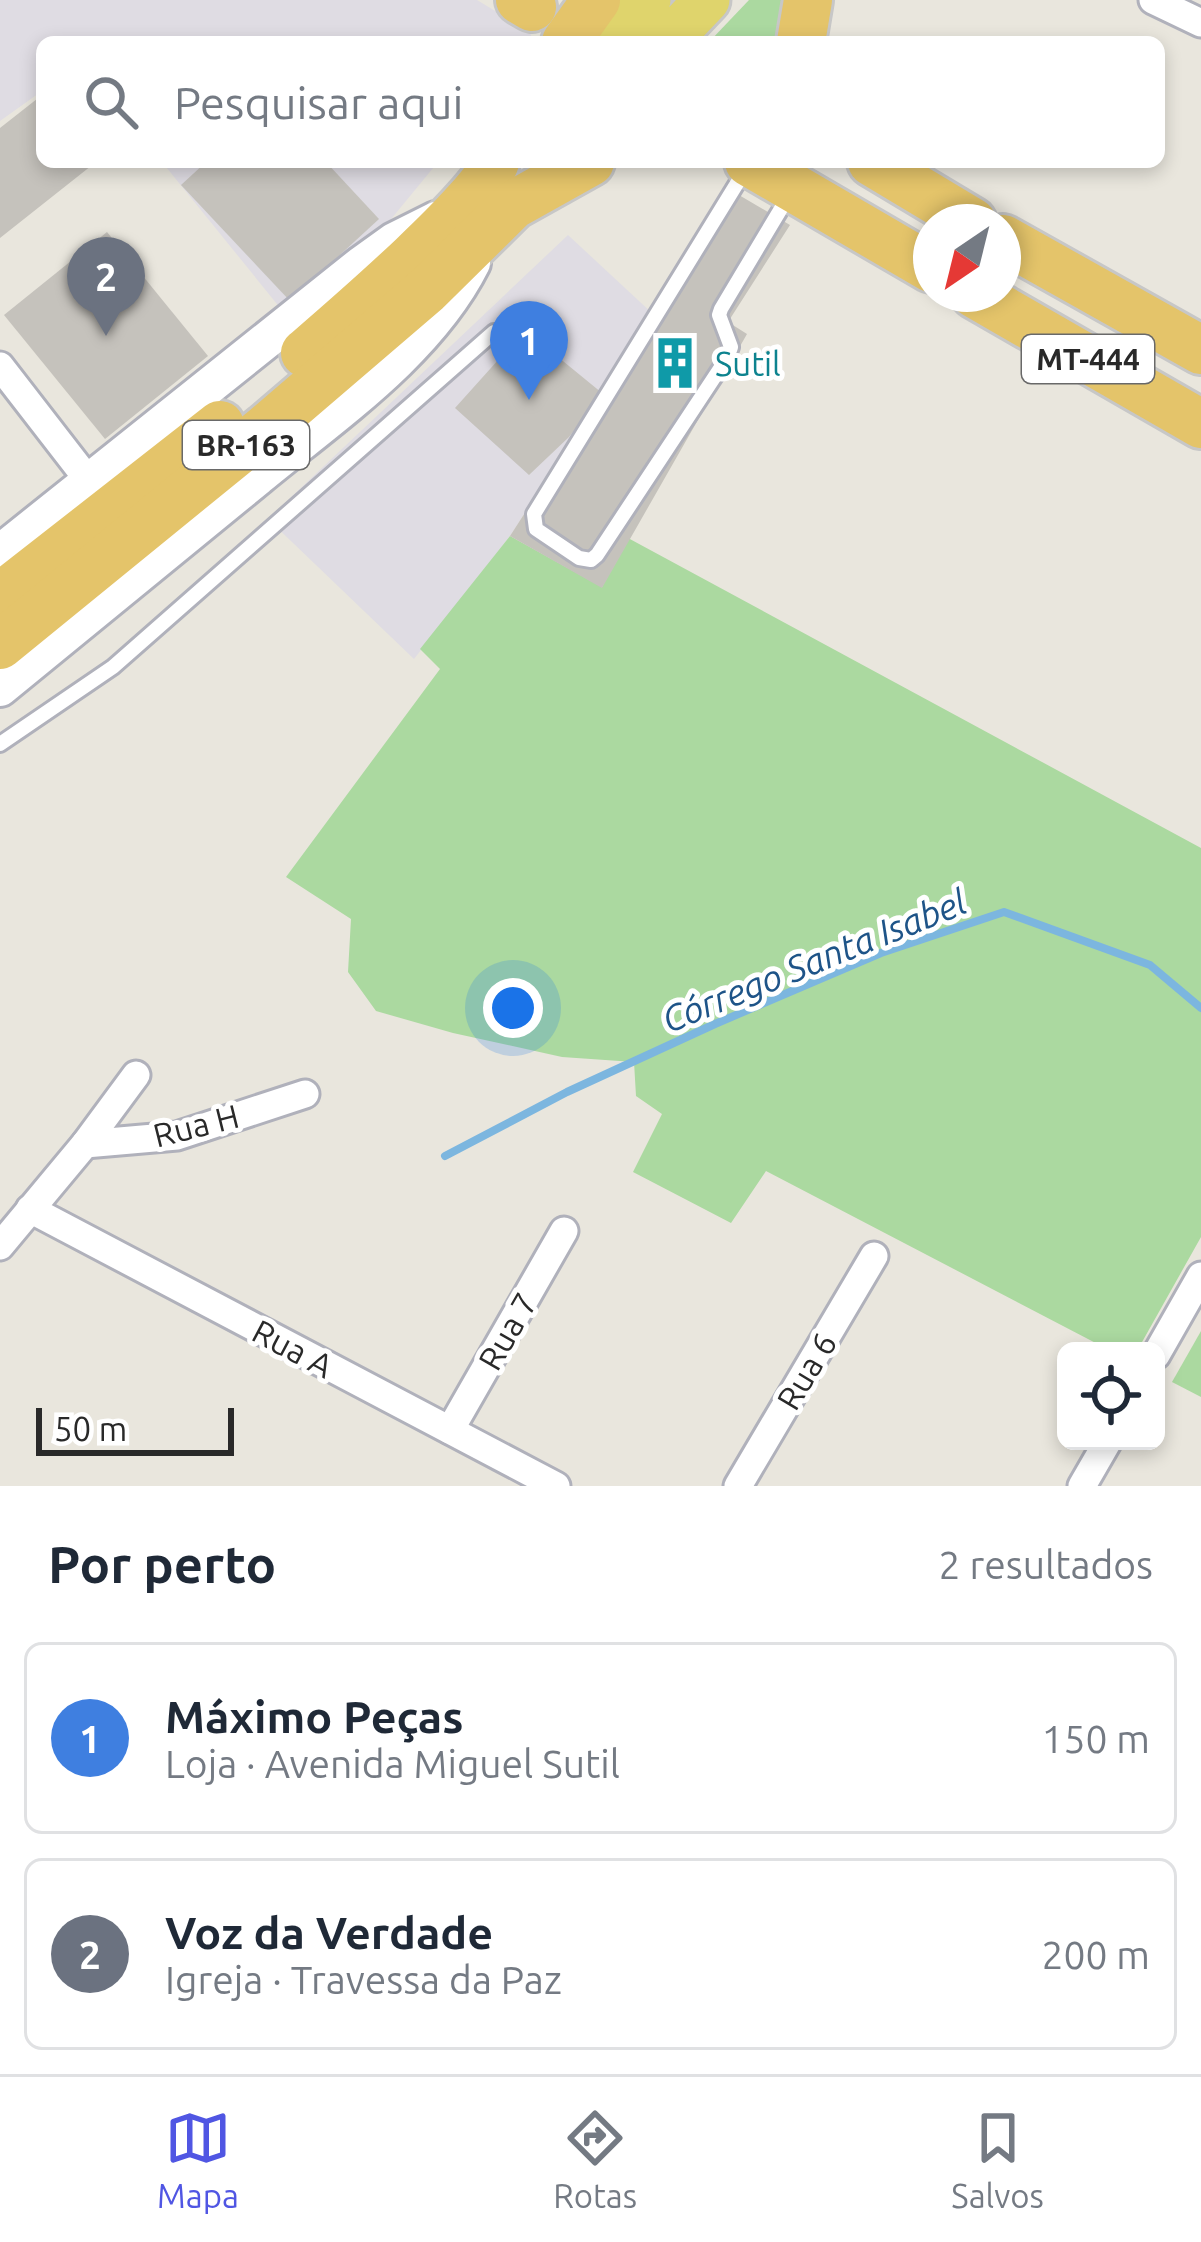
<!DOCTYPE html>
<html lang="pt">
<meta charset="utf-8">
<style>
:root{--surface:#fff;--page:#f6f6f7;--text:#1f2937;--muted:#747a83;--line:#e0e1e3;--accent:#5056e3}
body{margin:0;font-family:Ubuntu,sans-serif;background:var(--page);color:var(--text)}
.controls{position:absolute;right:36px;bottom:36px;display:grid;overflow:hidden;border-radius:18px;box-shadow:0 6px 18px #0003}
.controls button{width:108px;height:108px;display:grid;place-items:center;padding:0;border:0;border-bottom:3px solid var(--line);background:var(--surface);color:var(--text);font:60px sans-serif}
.compass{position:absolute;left:913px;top:204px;width:108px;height:108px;border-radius:50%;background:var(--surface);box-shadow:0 6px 18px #0003;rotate:215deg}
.scale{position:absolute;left:36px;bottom:30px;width:198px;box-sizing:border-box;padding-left:12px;border:6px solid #292929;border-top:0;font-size:33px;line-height:42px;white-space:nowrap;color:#292929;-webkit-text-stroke:9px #fff;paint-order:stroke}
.you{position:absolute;left:513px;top:1008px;width:42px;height:42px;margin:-30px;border:9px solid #fff;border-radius:50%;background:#1a73e8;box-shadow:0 0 0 18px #1a73e833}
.badge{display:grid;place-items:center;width:78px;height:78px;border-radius:50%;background:var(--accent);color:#fff;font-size:39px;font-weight:700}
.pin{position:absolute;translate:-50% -99px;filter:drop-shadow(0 3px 6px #0008)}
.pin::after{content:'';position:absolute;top:63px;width:42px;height:36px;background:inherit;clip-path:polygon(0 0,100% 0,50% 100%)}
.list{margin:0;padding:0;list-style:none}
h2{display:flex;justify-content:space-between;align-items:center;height:156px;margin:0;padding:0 48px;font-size:51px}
h2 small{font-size:39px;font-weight:400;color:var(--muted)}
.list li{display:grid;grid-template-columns:78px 1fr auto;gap:36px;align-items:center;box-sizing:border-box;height:192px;margin:0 24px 24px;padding:0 24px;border:3px solid var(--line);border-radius:18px}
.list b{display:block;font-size:45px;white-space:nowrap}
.list p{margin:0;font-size:39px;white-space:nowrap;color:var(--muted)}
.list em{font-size:39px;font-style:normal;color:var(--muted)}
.icon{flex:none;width:66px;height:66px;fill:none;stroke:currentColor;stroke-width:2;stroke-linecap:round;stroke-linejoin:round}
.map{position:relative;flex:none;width:1201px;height:1486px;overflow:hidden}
.search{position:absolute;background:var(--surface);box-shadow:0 6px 18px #0003;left:36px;right:36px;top:36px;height:132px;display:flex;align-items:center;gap:30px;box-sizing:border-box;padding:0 42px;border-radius:18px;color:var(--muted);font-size:45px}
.sheet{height:588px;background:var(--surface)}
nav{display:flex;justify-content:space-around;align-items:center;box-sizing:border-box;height:168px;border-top:3px solid var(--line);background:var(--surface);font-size:33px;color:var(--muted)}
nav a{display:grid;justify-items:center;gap:6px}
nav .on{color:var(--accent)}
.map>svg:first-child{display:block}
.industrial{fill:#dfdce3}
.green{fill:#abd9a0}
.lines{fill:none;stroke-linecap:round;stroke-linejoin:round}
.stream{stroke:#7cb6df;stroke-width:8}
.building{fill:#c5c2bc}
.service-casing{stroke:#b0b1bb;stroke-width:20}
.minor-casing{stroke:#b0b1bb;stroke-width:33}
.tertiary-casing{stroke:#b0b1bb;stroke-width:42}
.primary-casing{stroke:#c7c7c7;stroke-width:51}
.trunk-casing{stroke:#c7c7c7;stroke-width:54}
.service{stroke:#fff;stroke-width:14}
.minor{stroke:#fff;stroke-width:27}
.tertiary{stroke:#fff;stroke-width:36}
.primary{stroke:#dfd46c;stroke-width:45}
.trunk{stroke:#e4c46a;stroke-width:48}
.labels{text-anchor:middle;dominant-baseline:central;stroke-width:10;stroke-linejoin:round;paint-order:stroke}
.shield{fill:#fff;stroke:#696969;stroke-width:3}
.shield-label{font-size:30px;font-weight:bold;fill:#292929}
.culture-label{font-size:33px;fill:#0d838f;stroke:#fff;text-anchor:start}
.street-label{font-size:33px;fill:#292929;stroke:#fff}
.water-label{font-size:36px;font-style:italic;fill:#1e5488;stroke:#fff}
</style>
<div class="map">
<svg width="1201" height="1486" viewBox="0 0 1201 1486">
<rect width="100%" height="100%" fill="#e9e6dd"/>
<!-- industrial -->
<g class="industrial">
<path d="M0,0h477l53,32 3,10h-491v49l-42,30z"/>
<path d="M162,162h276l-51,62 -106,85z"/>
<path d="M568,235l85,79 -143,222 -96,123 -146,-140z"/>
</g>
<!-- green -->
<g class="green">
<path d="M749,0h45l-8,42h-77z"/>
<path d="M510,536l92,51 26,-49 573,310v389l-64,114h-26l-345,-180 -35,52 -98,-51 29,-58 -26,-18 -2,-34 -72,-5 -109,-24 -77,-22 -28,-39 3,-53 -65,-42 154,-208 -20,-20z"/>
<path d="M1201,1331v66l-29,-15z"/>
</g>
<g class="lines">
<!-- stream -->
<path class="stream" d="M445,1156l122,-64 148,-68 166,-71 123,-41 146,53 51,43"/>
</g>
<!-- building -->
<g class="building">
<path d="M42,95v67h54l-96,76v-110z"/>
<path d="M206,162h120l53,57 -89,82 -109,-116z"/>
<path d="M727,188l63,37 -62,97 19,12 -145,254 -92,-52 85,-132 -26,33 -40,38 -74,-67 70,-78 77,63z"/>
<path d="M107,232l101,124 -103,83 -101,-124z"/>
</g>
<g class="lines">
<!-- service casing -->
<g class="service-casing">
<g id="service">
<path d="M744,172l-210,342 2,15 43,29 12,2 6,-5 130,-197 4,-11 -12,-32 2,-6 70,-117"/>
<path d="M0,744l113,-77 381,-335"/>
</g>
</g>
<!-- minor casing -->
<g class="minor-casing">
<g id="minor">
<path d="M1153,0l48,23"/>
<path d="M0,366l89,115"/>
<path d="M85,1144l92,-8 128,-42"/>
<path d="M30,1209l526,277"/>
<path d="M0,1246l85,-102 51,-69"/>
<path d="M1156,1355l45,-79"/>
<path d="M450,1430l114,-199"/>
<path d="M738,1486l136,-230"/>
<path d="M1082,1486l26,-45"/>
</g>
</g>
<!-- tertiary casing -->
<g class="tertiary-casing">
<g id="tertiary">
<path d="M0,553l362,-289 32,-23 42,-21"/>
<path d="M0,688c86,-71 172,-141 258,-211 75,-62 169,-125 214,-214"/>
</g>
</g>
<!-- primary casing -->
<g class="primary-casing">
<g id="primary">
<path d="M610,42l38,-42"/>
<path d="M667,42l40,-42"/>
</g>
</g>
<!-- trunk casing -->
<g class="trunk-casing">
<g id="trunk">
<path d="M520,0l12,7"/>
<path d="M566,42l30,-42"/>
<path d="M801,42l7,-42"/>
<path d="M749,162l182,106"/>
<path d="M872,162l100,60"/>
<path d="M1003,239l198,111"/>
<path d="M975,294l226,130"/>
<path d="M305,353c37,-32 179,-154 190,-191"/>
<path d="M0,597l220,-172"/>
<path d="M0,645l266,-217 161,-138 86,-85 77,-43"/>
</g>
</g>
<!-- service -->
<use href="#service" class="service"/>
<!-- minor -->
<use href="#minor" class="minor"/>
<!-- tertiary -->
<use href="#tertiary" class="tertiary"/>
<!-- primary -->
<use href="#primary" class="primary"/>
<!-- trunk -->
<use href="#trunk" class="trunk"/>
</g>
<!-- icons -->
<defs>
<g id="building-bare" transform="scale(4.14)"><path d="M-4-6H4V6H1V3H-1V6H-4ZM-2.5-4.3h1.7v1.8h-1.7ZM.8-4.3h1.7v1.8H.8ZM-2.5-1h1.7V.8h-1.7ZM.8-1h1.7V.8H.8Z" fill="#0f9aa8" stroke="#fff" stroke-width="2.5" paint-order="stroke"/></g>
</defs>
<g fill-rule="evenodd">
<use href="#building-bare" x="675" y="363"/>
</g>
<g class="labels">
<!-- shield labels -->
<g class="shield">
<rect x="1022" y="335" width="132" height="48" rx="9"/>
<rect x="183" y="421" width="126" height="48" rx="9"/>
</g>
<g class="shield-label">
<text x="1088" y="359">MT-444</text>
<text x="246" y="445">BR-163</text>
</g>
<!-- culture labels -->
<g class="culture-label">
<text x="715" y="363">Sutil</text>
</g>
<!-- street labels -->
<g class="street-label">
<text transform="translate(196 1125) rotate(-14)">Rua H</text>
<text transform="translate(507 1331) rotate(-60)">Rua 7</text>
<text transform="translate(293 1348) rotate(28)">Rua A</text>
<text transform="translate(806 1371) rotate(-59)">Rua 6</text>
</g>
<!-- water labels -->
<g class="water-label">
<text transform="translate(814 960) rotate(-22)">Córrego Santa Isabel</text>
</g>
</g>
</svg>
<div class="controls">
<button><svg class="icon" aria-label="locate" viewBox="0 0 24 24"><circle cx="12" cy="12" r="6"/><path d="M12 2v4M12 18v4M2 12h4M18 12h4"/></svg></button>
</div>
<svg class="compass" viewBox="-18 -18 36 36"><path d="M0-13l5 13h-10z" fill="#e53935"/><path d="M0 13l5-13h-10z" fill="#747a83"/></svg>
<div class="scale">50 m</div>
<div class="you"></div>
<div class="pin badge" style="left:529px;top:400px;background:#3f7fe0">1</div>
<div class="pin badge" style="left:106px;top:336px;background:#6b7280">2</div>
<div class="search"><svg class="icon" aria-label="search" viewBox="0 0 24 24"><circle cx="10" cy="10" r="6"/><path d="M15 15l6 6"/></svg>Pesquisar aqui</div>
</div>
<section class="sheet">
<h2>Por perto<small>2 resultados</small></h2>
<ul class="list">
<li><span class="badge" style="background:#3f7fe0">1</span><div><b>Máximo Peças</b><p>Loja · Avenida Miguel Sutil</p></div><em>150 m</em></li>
<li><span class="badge" style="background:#6b7280">2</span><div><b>Voz da Verdade</b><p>Igreja · Travessa da Paz</p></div><em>200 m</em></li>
</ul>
</section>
<nav>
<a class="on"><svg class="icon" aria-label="map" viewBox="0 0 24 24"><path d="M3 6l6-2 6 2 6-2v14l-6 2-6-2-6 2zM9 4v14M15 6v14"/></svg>Mapa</a>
<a><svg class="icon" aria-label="directions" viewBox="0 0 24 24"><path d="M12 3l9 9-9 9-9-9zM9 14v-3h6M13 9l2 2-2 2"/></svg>Rotas</a>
<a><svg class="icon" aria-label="saved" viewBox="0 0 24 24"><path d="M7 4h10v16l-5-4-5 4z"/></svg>Salvos</a>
</nav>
